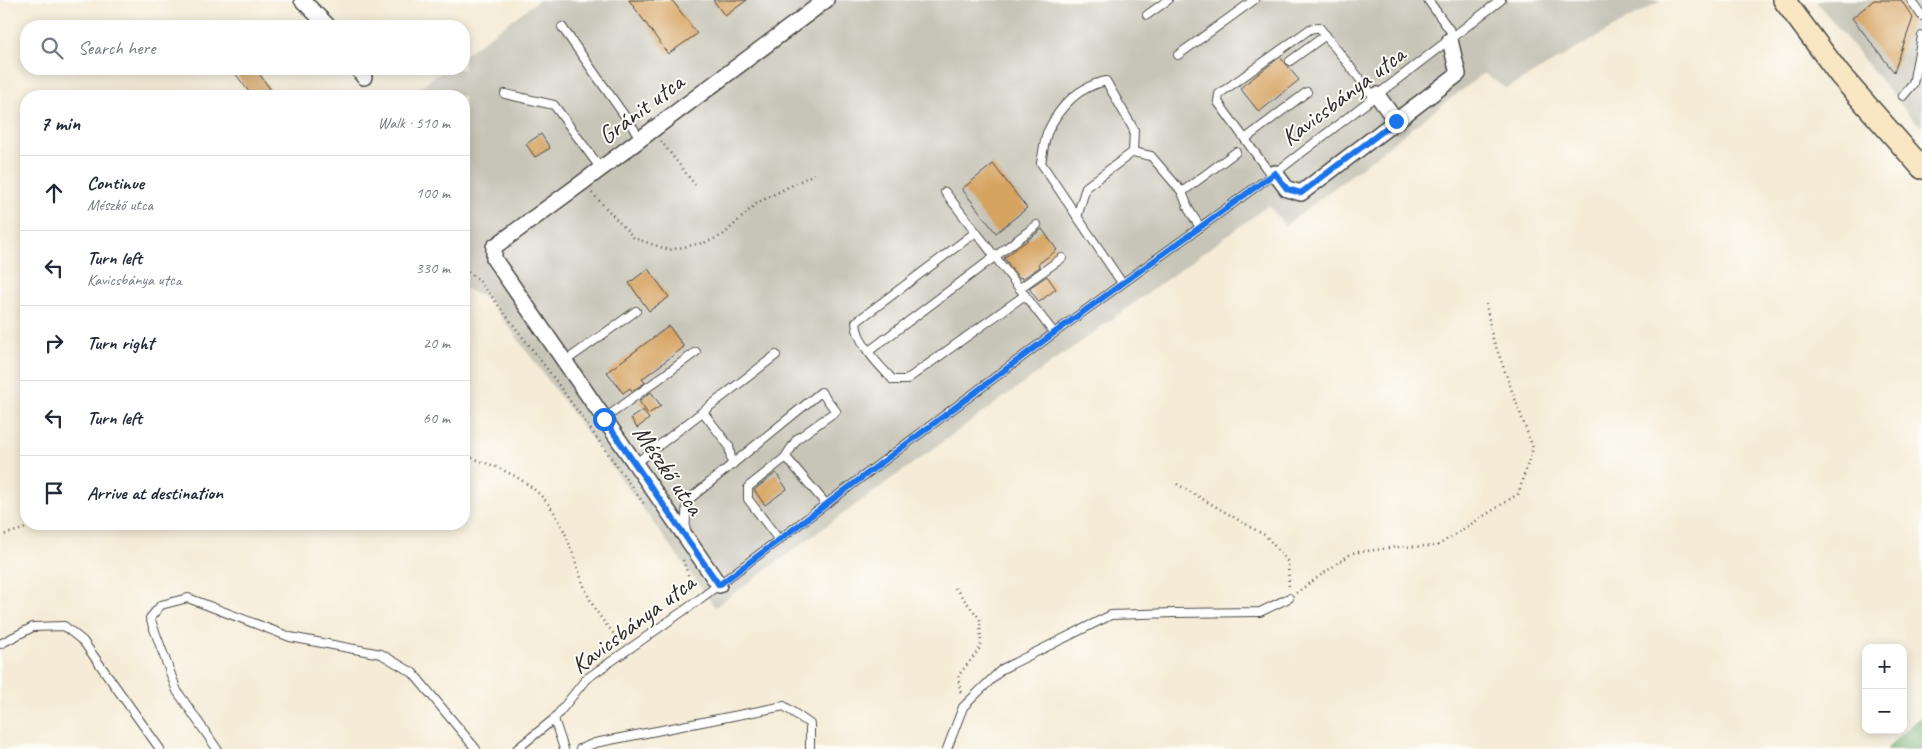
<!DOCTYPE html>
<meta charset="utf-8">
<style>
:root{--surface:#fff;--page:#f6f6f7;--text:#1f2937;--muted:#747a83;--line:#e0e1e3}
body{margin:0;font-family:Caveat,sans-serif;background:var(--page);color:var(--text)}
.controls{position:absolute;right:15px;bottom:15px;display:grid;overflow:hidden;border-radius:10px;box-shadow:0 2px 12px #0003}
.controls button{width:45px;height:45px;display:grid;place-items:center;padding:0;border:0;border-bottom:1px solid var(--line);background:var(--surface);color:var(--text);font:25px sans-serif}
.stop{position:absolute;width:15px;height:15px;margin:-11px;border:4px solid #1a73e8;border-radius:50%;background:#fff}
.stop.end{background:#1a73e8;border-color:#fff;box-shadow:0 1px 5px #0008}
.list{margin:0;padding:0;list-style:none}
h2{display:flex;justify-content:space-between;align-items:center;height:65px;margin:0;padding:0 20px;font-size:21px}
h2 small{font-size:16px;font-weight:400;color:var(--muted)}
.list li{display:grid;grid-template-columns:32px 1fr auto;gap:15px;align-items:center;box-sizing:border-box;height:75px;padding:0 20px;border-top:1px solid var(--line)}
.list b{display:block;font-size:19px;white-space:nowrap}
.list p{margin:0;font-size:16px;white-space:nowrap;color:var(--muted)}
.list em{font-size:16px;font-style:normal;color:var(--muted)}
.icon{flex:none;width:28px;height:28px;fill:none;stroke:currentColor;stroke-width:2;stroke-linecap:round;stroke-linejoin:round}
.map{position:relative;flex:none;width:1922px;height:749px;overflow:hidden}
.search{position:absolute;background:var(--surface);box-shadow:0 2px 12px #0003;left:20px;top:20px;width:450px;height:55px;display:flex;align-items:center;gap:12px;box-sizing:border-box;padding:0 18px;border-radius:20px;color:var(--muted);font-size:19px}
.panel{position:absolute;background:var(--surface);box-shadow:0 2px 12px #0003;left:20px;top:90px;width:450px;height:440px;border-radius:20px}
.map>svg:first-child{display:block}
.industrial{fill:#c7c4b8}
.forest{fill:#70af70;stroke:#4e6d4e}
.building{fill:#d6a361}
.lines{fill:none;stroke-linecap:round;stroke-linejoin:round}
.lane-casing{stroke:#494845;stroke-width:10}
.street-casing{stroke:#494845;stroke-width:18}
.secondary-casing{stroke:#494845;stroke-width:24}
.path{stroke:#494845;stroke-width:2.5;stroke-dasharray:1 4;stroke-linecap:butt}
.lane{stroke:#fff;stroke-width:8}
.street{stroke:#fff;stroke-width:15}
.secondary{stroke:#f9e7c3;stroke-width:21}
.route{stroke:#1a73e8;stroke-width:6}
.labels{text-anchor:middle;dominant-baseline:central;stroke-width:4;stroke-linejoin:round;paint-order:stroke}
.street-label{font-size:25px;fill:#2b2b2b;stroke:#fdfcf7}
</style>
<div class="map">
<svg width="1922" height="749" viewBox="0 0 1922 749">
<rect width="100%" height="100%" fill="#fdfcf7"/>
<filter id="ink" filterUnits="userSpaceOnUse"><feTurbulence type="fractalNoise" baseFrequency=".02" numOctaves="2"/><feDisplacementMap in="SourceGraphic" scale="10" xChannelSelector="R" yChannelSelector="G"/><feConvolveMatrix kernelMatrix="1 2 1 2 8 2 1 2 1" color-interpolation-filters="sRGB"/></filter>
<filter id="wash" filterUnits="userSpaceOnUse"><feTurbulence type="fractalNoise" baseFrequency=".0096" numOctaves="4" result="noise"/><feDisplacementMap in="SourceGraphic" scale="20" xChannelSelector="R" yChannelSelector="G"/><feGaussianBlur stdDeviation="1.12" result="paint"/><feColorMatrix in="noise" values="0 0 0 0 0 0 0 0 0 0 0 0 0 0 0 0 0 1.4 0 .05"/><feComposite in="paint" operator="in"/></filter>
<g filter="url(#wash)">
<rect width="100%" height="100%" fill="#f5ebd6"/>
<!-- industrial -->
<g class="industrial">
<path d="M539,0h1123l-156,89 -22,-16 -199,153 -16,-21 -554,402 -226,-307 -25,-12v-192h-56l37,-27h19v-14z"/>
<path d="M1815,0h107v127l-12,-11z"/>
</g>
<!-- forest -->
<path class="forest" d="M1922,716v33h-35z"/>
<g id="blocks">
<!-- building -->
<g class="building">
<path d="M629,0h43l25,34 -29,20z"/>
<path d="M713,0h34l-22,16z"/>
<path d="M1874,0h27l12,18 -19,54 -42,-54z"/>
<path d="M1280,57l19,23 -40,32 -19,-24z"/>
<path d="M232,69h24l19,27h-23z"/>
<path d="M541,134l9,14 -15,9 -9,-13z"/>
<path d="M993,164l34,44 -31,25 -34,-44z"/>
<path d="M1042,229l15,21 -19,14 2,3 -18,12 -1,-2 -2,1 -15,-20z"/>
<path d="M648,269l21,28 -20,14 -20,-28z"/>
<path d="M1047,276l9,13 -17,13 -10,-14z"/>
<path d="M669,326l15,21 -42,32 3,4 -13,8 -2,-3 -7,5 -16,-21z"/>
<path d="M651,392l10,14 -13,8 -9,-13z"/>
<path d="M643,410l6,9 -12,9 -6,-10z"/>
<path d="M776,473l11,16 -22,16 -11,-15z"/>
</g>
</g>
</g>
<g filter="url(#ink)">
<use href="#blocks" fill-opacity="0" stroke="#494845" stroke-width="1"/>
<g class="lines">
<!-- lane casing -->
<g class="lane-casing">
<g id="lane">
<path d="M1428,0l26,36"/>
<path d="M1911,0l11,16"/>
<path d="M1147,15l21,-15"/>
<path d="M562,27l79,112"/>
<path d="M1178,55l76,-55"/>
<path d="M1290,61l36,-26"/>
<path d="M505,94l49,11 47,64"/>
<path d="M1903,96l10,-12 9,-48"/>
<path d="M1245,139l62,-47"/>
<path d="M1271,175l-53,-73 1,-8 91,-65 9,-2 55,70"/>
<path d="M945,192l109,141"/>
<path d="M1077,217l9,-30 47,-35 18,4 31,36"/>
<path d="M1200,227l-11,-17 -7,-18 54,-40"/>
<path d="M976,232l-120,90c1,22 23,43 37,58h13l119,-85"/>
<path d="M1122,283l-81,-120c2,-9 3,-21 6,-30 12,-26 31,-46 59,-52l28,49 -1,22"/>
<path d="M1020,288l42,-30"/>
<path d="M869,351l168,-126"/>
<path d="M564,362l72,-51"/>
<path d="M703,412l26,34 3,19"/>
<path d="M604,419l92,-67"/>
<path d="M635,464l141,-109"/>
<path d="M685,533l2,-32 134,-109 15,19 -39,28 -13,20"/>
<path d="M779,540l-31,-41v-12l38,-30 40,47"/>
<path d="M0,644l33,-17 31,-1 19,15 77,108"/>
<path d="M554,719l10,30"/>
<path d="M217,749l-40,-58 -27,-73 11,-13 27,-7 102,39 91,17 32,19 63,76"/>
<path d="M517,749l37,-30 32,-40 103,-72 365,-274 221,-160 226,-173"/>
<path d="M580,749l15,-6 189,-37 26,18v25"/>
<path d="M947,749l16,-42 39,-38 109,-54 63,-2 86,-1 29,-14"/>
</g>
</g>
<!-- street casing -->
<g class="street-casing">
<g id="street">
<path d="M302,0l26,26"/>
<path d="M358,69l6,8"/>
<path d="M1377,95l19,26"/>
<path d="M1275,173l12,16 14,4 157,-119 -8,-34"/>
<path d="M719,585l-225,-326v-12l89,-65 243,-182"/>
</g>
</g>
<!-- secondary casing -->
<g class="secondary-casing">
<path id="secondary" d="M1784,0l56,75 82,93"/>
</g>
<!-- path -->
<g class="path">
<path d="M661,141l34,44"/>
<path d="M592,193l42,45 35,12 38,-8 16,-7 34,-32 57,-29"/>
<path d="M464,269l14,10 70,91 96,134"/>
<path d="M472,458c29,10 58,22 77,47 29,38 26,86 61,124 4,5 7,10 14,12"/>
<path d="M1177,484l89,52 22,26 1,27"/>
<path d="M0,536l39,-12"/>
<path d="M683,560l5,15 2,19"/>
<path d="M955,588l25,31 1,27 -6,9 -17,21 3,19"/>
<path d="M1296,593l56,-40 45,-6 40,-1 81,-52 15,-46 -41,-112 -6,-32"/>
</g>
<!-- lane -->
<use href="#lane" class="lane"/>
<!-- street -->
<use href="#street" class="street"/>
<!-- secondary -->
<use href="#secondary" class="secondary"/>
</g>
</g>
<g class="lines" filter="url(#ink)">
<!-- route -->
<path class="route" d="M604,419l115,166 335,-252 221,-160 12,16 14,4 95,-72"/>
</g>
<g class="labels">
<!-- street labels -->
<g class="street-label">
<text transform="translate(1343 96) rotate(-37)">Kavicsbánya utca</text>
<text transform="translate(641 109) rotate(-37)">Gránit utca</text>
<text transform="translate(668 470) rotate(55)">Mészkő utca</text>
<text transform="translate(633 624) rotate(-37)">Kavicsbánya utca</text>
</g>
</g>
</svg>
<div class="controls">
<button>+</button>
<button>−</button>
</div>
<div class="stop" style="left:604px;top:419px"></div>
<div class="stop end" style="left:1396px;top:121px"></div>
<div class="search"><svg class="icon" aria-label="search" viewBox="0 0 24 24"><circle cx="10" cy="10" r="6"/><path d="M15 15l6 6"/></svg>Search here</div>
<section class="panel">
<h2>7 min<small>Walk · 510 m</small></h2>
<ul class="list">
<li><svg class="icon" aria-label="ahead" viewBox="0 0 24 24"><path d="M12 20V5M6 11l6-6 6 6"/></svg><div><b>Continue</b><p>Mészkő utca</p></div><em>100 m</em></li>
<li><svg class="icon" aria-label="left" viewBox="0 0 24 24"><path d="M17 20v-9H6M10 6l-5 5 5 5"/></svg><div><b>Turn left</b><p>Kavicsbánya utca</p></div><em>330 m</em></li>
<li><svg class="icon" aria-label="right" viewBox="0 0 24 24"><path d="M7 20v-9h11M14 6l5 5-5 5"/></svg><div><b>Turn right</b></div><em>20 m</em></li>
<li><svg class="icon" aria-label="left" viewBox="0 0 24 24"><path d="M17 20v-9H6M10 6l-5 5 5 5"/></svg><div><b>Turn left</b></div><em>60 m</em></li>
<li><svg class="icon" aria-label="arrive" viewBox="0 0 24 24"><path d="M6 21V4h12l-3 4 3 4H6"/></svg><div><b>Arrive at destination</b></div></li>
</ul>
</section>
</div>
